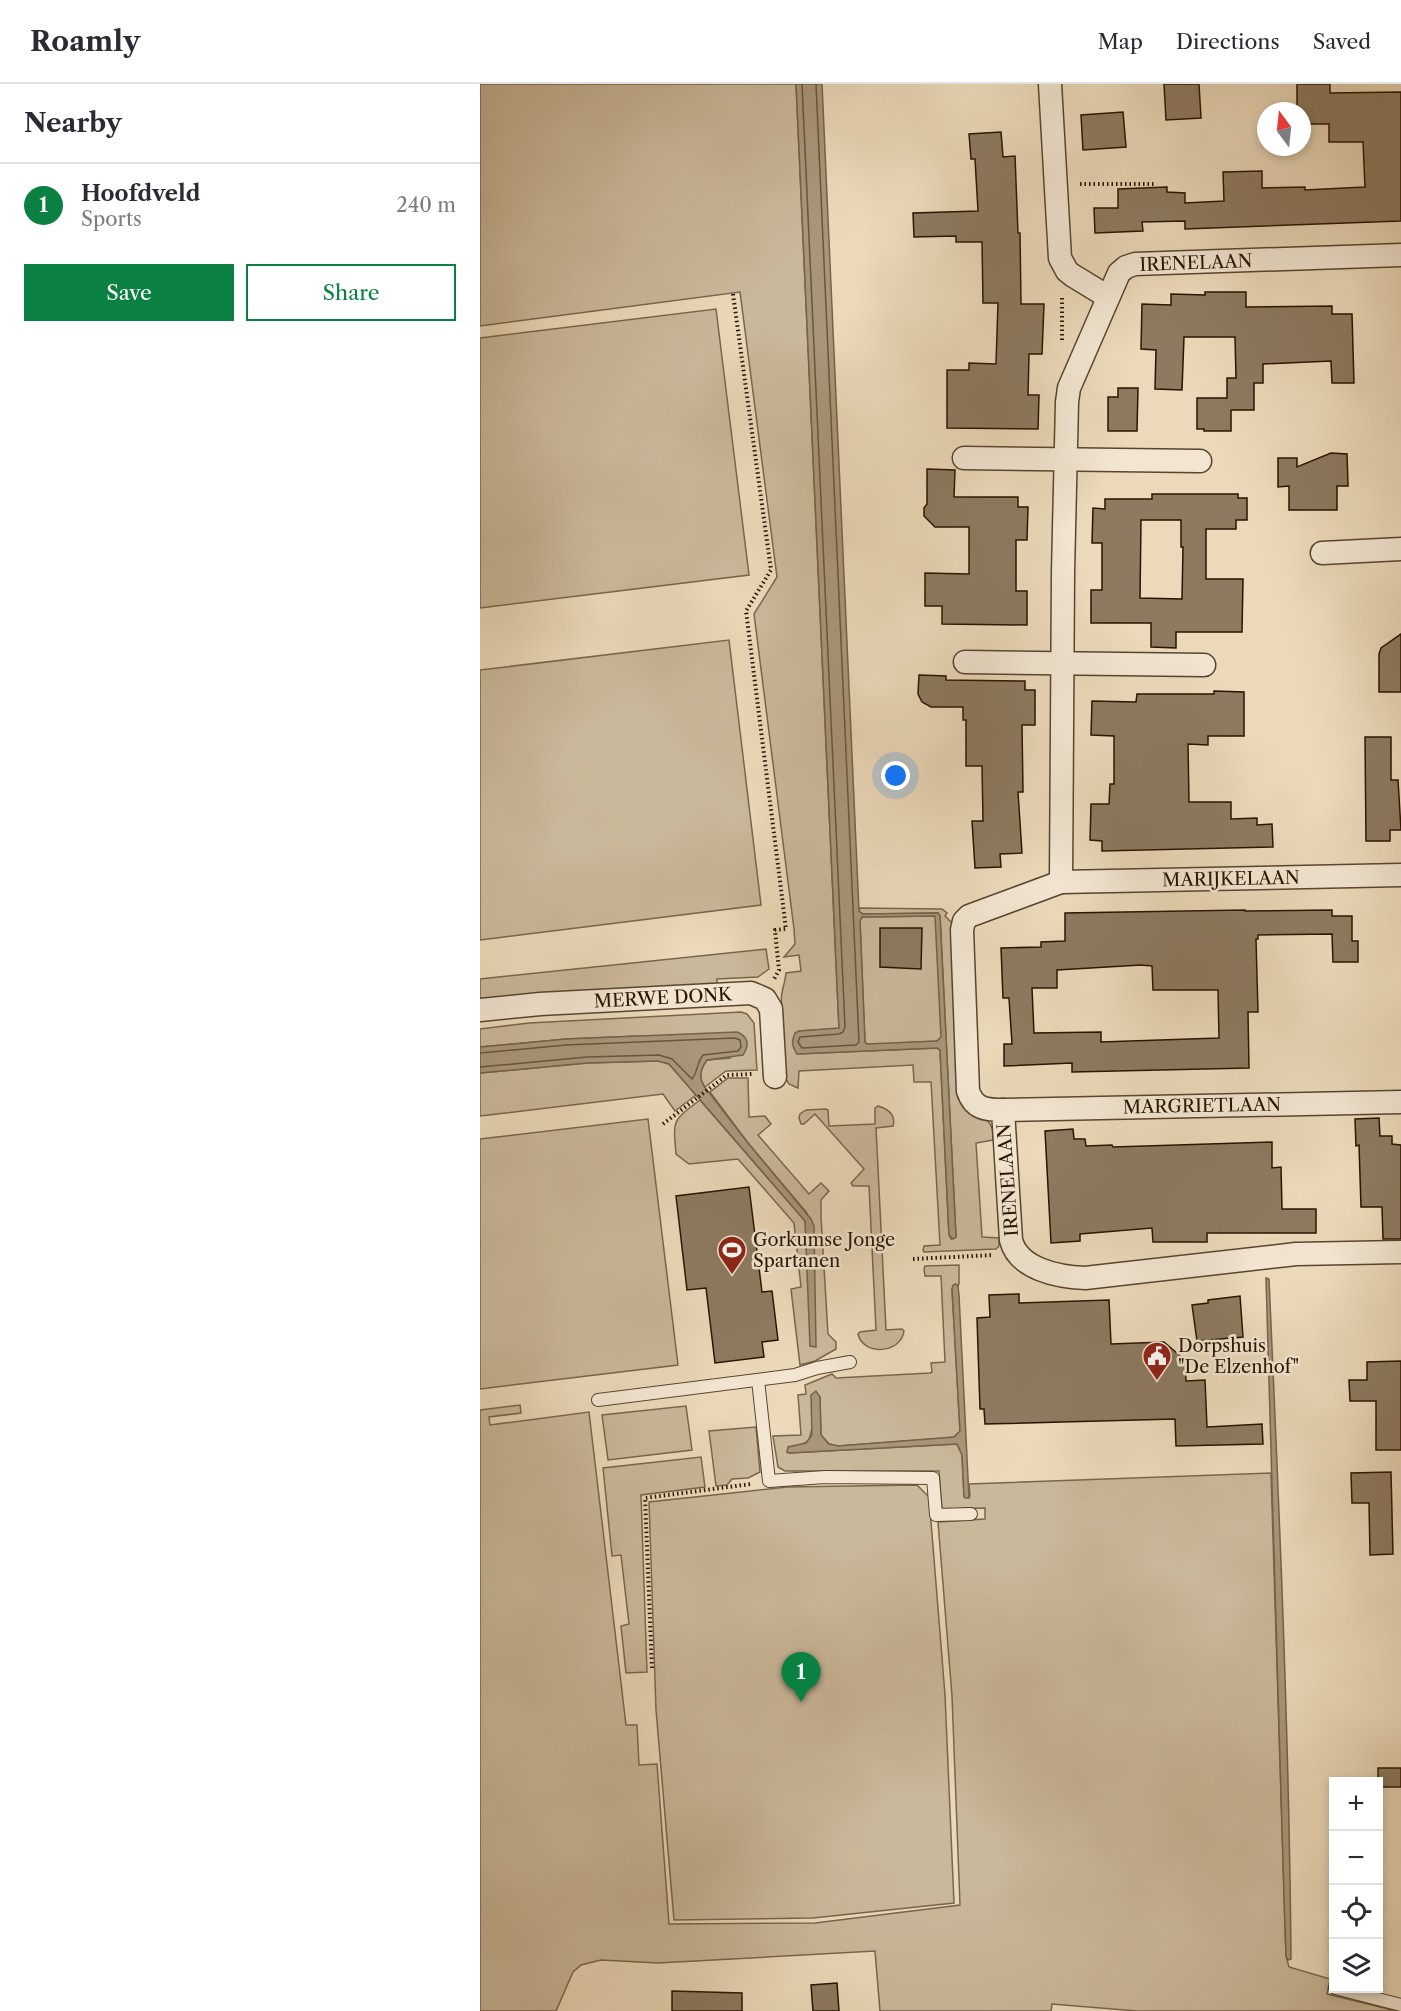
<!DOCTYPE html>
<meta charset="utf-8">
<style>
:root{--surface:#fff;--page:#f2f2f3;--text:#2b2b33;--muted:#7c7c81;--line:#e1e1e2;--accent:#0b8043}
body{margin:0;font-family:"Libre Caslon Text",serif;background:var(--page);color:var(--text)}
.controls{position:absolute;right:18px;bottom:18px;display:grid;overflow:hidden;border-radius:0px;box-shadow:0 3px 9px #0003}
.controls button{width:54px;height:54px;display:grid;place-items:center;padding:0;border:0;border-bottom:2px solid var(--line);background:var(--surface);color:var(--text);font:30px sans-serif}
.compass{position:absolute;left:777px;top:18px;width:54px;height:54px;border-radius:50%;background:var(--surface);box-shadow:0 3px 9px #0003;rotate:345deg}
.you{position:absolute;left:416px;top:692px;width:21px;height:21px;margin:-15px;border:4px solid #fff;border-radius:50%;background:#1a73e8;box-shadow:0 0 0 9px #1a73e833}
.badge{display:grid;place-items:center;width:39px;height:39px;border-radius:50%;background:var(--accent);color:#fff;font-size:20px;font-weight:700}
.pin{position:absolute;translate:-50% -50px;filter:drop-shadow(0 2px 3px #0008)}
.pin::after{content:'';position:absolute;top:32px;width:21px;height:18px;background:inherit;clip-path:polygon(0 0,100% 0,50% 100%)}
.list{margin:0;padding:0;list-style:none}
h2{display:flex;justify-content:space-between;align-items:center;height:78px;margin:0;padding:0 24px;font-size:26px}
h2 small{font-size:20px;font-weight:400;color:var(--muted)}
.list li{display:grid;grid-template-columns:39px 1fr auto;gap:18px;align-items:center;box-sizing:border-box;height:84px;padding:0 24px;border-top:2px solid var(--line)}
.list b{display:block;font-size:22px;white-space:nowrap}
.list p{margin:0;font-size:20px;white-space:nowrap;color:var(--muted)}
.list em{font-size:20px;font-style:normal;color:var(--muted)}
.actions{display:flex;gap:12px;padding:18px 24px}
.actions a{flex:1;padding:14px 0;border:2px solid var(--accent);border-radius:0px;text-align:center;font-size:21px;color:var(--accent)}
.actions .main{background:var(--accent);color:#fff}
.icon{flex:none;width:33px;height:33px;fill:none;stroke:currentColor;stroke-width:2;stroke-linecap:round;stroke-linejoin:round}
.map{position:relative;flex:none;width:921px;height:1927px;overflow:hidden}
header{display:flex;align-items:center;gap:36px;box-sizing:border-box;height:84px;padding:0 30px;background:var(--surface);border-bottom:2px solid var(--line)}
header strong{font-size:28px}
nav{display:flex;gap:33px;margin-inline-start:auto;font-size:21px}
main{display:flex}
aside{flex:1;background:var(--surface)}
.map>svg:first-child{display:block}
.green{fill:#cab89a;stroke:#79664d;stroke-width:1.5}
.water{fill:#a9967a;stroke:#756249;stroke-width:1.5;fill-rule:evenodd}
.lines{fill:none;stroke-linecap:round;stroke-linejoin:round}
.shore{stroke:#68553d;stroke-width:1.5}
.building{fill:#8d7a60;stroke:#281400;stroke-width:1.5;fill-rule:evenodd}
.service-casing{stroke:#59452e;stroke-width:14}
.minor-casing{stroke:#59452e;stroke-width:25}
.path{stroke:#281400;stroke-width:4;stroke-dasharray:1.5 3;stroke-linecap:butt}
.service{stroke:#f2e6d2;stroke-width:12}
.minor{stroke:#f2e6d2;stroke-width:22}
.labels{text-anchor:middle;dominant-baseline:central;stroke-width:5;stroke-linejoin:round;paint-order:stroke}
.street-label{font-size:18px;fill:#281400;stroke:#f2e6d2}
.poi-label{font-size:18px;fill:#281400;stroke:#f2e6d2;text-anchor:start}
</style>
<header>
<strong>Roamly</strong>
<nav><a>Map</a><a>Directions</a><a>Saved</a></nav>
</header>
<main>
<aside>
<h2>Nearby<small></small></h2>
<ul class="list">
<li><span class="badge">1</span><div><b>Hoofdveld</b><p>Sports</p></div><em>240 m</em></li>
</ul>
<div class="actions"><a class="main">Save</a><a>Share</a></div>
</aside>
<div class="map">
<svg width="921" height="1927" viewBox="0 0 921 1927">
<rect width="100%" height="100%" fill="#ebd9b9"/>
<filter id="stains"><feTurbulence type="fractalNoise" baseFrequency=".00333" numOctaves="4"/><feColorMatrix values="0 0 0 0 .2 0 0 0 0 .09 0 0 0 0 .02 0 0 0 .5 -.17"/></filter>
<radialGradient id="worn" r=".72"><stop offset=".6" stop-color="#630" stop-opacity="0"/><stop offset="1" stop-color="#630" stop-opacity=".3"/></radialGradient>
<!-- green -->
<g class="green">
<path d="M0,0h316l43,945 -40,2 -2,23 140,-6 3,2 9,185 2,4 5,-2 -16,-321 -2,-3 -75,1 -4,-2v-4l83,1 5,4 -2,3 7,7 -1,7 8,169c10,21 36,11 34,41l-17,3 6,94 17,1v8l-3,3 -72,3 -1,-2 1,-4 16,-1 -9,-163h-17l-1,-17 -114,6 -1,17 -9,-4 -3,-5 -4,-73c-3,-11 3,-21 4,-33l15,-2 -2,-16 -15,2 11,-13 -1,-15 -40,-315 23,-37 -37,-285 -260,34z"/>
<path d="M236,225l33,266 -269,33v-270z"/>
<path d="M249,556l32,265 -281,35v-270z"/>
<path d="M455,832l1,2 6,119 -5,4 -69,4 -3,-3 -5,-121 2,-4z"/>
<path d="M286,865l3,20 -11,8 -41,2v6l-237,16v-22z"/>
<path d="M261,928l6,2 7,9 3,47 -31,1 -21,16c-7,-9 -5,-18 2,-27l24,-2 -93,-22 -72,3 -86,8v-18l49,-6z"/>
<path d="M178,977l11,3 27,31 -21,16 -12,-17 -183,22v-43l107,-10z"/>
<path d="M248,994h20l1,39 16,-1 6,8 -13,11 51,59 12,-11 8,8 -8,9v17l7,117 8,8v7l-21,12 -15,4 -9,-76 10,-2 -7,-64 -56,-64 -49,5 -13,-10c-3,-35 -4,-33 24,-54l105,121 1,6 1,-14 -59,-70 -38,-51z"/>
<path d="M398,1022c10,3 18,9 15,20l-17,2 10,202 16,-1 2,2c-3,23 -41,25 -46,3l2,-2 16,-2 -7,-144h-16l-2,-3 13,-14 -49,-55 -11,10h-3l-2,-6 1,-4 6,-4 20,-1 2,1 1,16 46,-2v-16z"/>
<path d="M168,1035l30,246 -198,24v-250z"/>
<path d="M479,1181v19l-1,2 -2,-2 -4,5 8,142 -6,6 -7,1 -109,8 -9,-2 -8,-9 -1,-38 -11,43c-7,6 -15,6 -22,12l2,1 168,-9 5,11 2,41h6l-1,-12 302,-11 15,483 3,11 41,12 -3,15 69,17h-259l-85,-7 -1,7h-171l-5,-60 -217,12 -57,-3 -20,5 -8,7 -17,39h-76v-601l40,-5 1,8 -32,4 1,8 99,-13 37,313h11l2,40 18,-1 12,160 146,-1 145,-18 -8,-209 -14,-174 47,-3v-11l-43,1 -3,-38h-154l-7,-4 -5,-31 28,-1 -3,-40 8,-1 -1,-9 27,-11 4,4 94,-5 2,-1 -1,-9 14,-1 -4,-86h-16l-1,-7 1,-3z"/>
<path d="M206,1322l6,44 -84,10 -6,-45z"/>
<path d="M276,1343l4,45 -12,6 -16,1 -5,6 -11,1 -7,-55z"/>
<path d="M221,1373l4,30 -64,8 6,177 -21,1 -5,-47 8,-2 -8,-69 -9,1 -9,-88z"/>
<path d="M437,1401l12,12 16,198 9,208 -141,15 -139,2 -18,-210 -7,-208 138,-15z"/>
</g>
<!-- water -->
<g class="water">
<path d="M316,0h26l37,827 4,3 75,-1 2,3 16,321 -3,2 -4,-4 -9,-185 -3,-2 -140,6c-5,-8 -6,-12 -2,-21l4,-2 40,-3zM455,832l6,121 -4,4 -70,3 -2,-2 -5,-121 2,-4z"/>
<path d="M257,948c11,4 13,13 6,23l-36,5c-6,8 -9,17 -3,26l44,57 63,76 3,7 2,121 -6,-1 -5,-125 -136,-157 -11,-3 -71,2 -107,10v-26l86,-8z"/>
<path d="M786,1194l3,1c10,225 20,451 22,676v4l-3,1 -2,-4 -2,-59z"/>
<path d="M476,1200l2,2 1,9 10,203h-4l-1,-2 -2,-41 -5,-11 -168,9 -2,-1 1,-5 18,-4 6,-8 -1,-40 5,-4 4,6 1,38 8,9 9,2 116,-9 6,-6 -8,-142 1,-4z"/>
</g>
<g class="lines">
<!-- shore -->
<g class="shore">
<path d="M322,0l43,943 -2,5 -4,2 -39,3 -2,5 4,6 54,-3 3,-3 -43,-958"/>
<path d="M0,969l86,-8 169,-7 5,2 1,7 -3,4 -35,4c-6,7 -6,19 -11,24l-20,-20 -13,-4 -72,2 -107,10"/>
</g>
</g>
<!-- building -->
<g class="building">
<path d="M684,0h35l2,34 -35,2z"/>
<path d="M817,0h33v9l71,-1v129l-216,8v-8l-43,1 1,9 -48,2 -1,-25h24v-19l49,-2v5l18,1v10l39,-2 -1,-29 39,-1v17l43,-1v3l60,-3 -2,-45h-34v-18h-27v-13h-5z"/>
<path d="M643,28l3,35 -43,3 -2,-35z"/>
<path d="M521,48l2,25 12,-1 3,77h2l1,71h23l-2,50h-13l-1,41h11l-1,34 -91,-1v-58h22v-7l27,1 2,-61h-15l-1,-61h-26v-6l-42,1 -1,-24 65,-2 -3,-52h-4l-2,-25z"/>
<path d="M725,208h41v15l86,-1v8h20l2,69h-22l-1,-22 -68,3v19h-9v27h-23v21h-27v-2h-7v-31h30v-20h9l-1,-41h-51l-2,53 -27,-1 1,-39 -15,-1 1,-45 29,1v-11l34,1z"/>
<path d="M638,304h20l-1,43h-29v-34h10z"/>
<path d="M851,369l16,1 1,32h-11v24h-48v-24l-11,1v-29h19v9z"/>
<path d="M447,385l28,1 -1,27h64v10h10l-1,33h-11v51h11v34l-85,-1v-18h-17v-33l44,1v-47h-34l-11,-11v-8l3,-4z"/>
<path d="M672,410h86v4h9v22h-11v9h-30v50h37l-1,53h-66v16l-25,-1v-24h-60v-33h11v-47h-10l1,-35 12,1v-10h47zM661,436h40v27h2l-1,52 -42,-1z"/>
<path d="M921,550v58h-22v-38l2,-6z"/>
<path d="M439,591l27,1v4l79,1v9h10v35h-13l1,67h-5l4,61 -22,1 1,13 -26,1 -3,-47h11l-1,-55h-16v-46h-3v-13h-32l-9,-5 -4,-8z"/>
<path d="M734,607l30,1v44h-36v9l-20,-1 1,58h42v17l26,-1v7l15,-1 1,23 -171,4v-10l-12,-1 1,-36h18l1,-20h4v-48l-23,-1 1,-34 44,1 1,-8h77z"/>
<path d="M885,653h26v43h7l3,50h-11v11h-24z"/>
<path d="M765,826v1l87,-1v6h20v25h6v21h-25l-1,-28 -74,1v4h-2l2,73h-10l1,56 -177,4v-9l-68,3v-22h8l-3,-46h-6l-2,-50 40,-1v-5l24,-1v-28zM661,881l11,1 1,24h65l1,48 -118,4v-10l-67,1 -2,-45h25v-18z"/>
<path d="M400,844h42l-1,41 -41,-2z"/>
<path d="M899,1034l1,18h12v8l9,1v94h-18l-1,-32h-21l-2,-62 -3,1 -1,-27z"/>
<path d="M593,1045l1,10h11l1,7 26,-1 1,2 159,-5v26l9,-1 1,42h34v24h-109v9h-54l-1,-14 -72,6v7l-29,2 -6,-112z"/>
<path d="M269,1103l13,105 10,-1 6,49 -16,2 2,15 -49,6 -9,-75 -19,2 -11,-94z"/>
<path d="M539,1210v9l90,-3 2,44 53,-2 21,18 1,21 19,-1 2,47 55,-3 1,20 -87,2 -1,-27 -190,5 -1,-15h-4l-3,-91 13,-1 -1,-22z"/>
<path d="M760,1212l3,41 -46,4 -5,-36 16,-2v-3z"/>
<path d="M921,1277v89h-25v-49h-26l-1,-21h18v-18z"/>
<path d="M911,1388l2,82 -23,1 -1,-52h-17l-1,-30z"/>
<rect x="898" y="1684" width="23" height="19"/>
<path d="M357,1899l2,28h-26l-2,-26z"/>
<path d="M192,1907l70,2v18h-70z"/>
</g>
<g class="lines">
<!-- service casing -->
<g class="service-casing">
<g id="service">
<path d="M278,1296l11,101 56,-4 108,1 3,37 35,-1"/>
<path d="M118,1316l197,-25 22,-7 33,-6"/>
<path d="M855,1904l66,17"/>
</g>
</g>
<!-- minor casing -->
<g class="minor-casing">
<g id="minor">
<path d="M570,0l10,174 7,13 5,4 36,22"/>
<path d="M921,171l-266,9 -9,3 -7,6 -50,115 -2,14 -4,170 -2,310 -92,34 -5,5 -2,9 6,161c6,18 18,19 35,19l8,130c7,29 47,37 74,38l211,-24 105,-2"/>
<path d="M484,374l236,3"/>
<path d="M842,469l79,-4"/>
<path d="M485,578l239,3"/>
<path d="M581,798l340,-7"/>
<path d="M0,926l60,-6 211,-11 14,6 6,10 4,68"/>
<path d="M523,1026l398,-8"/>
</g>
</g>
<!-- path -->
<g class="path">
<path d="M600,100h74"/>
<path d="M253,210l38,276 -25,41 40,318 -11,1 4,40 -5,9"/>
<path d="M582,214v43"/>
<path d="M183,1040l64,-49 26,-1"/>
<path d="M433,1175l80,-4"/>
<path d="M172,1584l-7,-170 106,-14"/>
</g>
<!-- service -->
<use href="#service" class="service"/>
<!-- minor -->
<use href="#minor" class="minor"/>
</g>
<!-- icons -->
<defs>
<g id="stadium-pin" transform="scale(1.5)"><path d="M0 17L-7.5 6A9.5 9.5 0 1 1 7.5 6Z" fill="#8f2418" stroke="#f2e6d2"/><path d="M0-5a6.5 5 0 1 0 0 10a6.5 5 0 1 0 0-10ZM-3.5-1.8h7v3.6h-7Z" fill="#fff"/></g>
<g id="civic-pin" transform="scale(1.5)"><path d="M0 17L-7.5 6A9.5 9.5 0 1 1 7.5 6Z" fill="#8f2418" stroke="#f2e6d2"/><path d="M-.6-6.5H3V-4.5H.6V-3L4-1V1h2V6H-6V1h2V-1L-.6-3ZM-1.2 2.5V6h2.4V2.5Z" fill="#fff"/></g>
</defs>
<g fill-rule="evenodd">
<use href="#stadium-pin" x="252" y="1166"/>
<use href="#civic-pin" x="677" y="1272"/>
</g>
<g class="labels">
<!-- street labels -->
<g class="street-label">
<text transform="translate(716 179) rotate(-2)">IRENELAAN</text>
<text transform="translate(751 795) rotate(-1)">MARIJKELAAN</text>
<text transform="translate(183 914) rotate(-3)">MERWE DONK</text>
<text transform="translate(722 1022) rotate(-1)">MARGRIETLAAN</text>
<text transform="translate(528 1096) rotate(-94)">IRENELAAN</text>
</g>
<!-- poi labels -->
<g class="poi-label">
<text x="273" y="1156">Gorkumse Jonge<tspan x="273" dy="21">Spartanen</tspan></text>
<text x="698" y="1262">Dorpshuis<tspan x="698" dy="21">"De Elzenhof"</tspan></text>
</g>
</g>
<rect width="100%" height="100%" filter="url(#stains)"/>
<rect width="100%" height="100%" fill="url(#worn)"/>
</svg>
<div class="controls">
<button>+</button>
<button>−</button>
<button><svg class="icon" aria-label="locate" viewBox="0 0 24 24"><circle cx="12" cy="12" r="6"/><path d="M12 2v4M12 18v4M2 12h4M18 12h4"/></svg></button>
<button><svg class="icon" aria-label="layers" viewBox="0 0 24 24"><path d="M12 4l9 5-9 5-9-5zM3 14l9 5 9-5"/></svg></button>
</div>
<svg class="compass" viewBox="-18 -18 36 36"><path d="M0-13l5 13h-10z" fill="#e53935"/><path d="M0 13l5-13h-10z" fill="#7c7c81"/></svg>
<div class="you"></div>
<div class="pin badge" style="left:321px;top:1618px">1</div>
</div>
</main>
